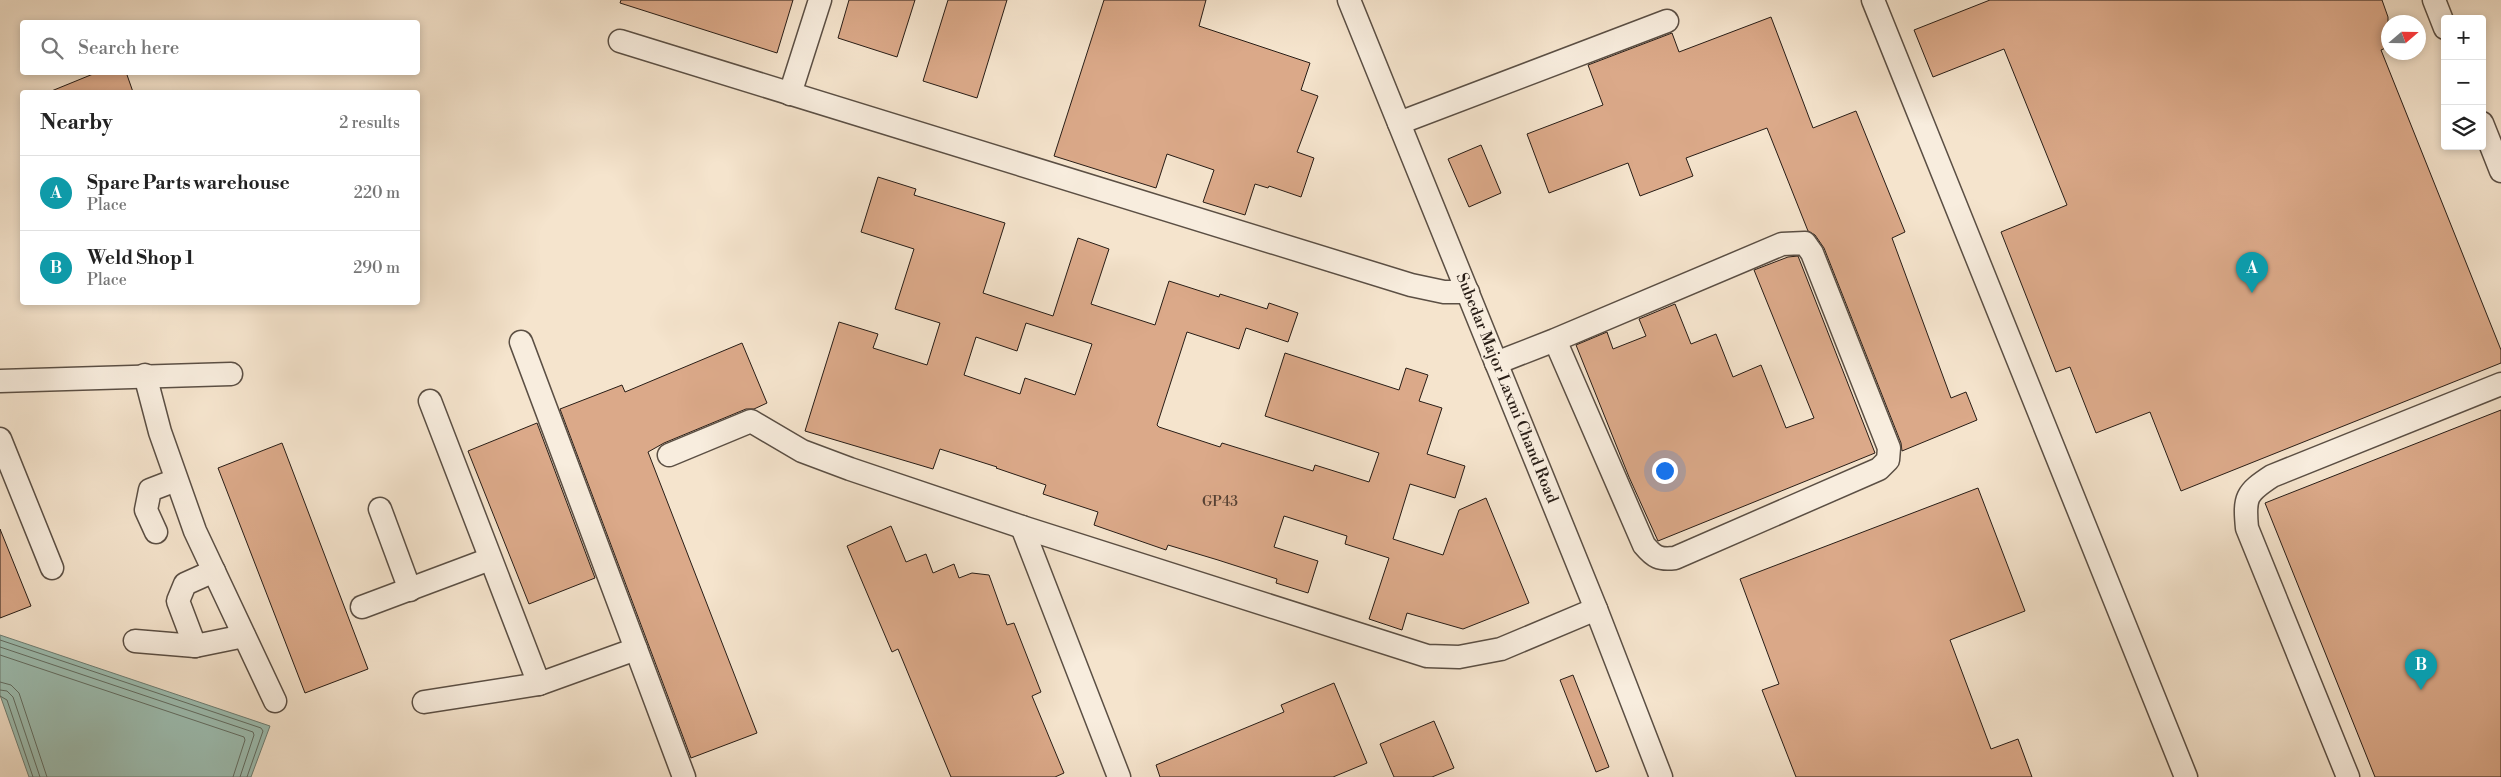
<!DOCTYPE html>
<meta charset="utf-8">
<style>
:root{--surface:#fff;--page:#f2f2f2;--text:#222;--muted:#767676;--line:#e0e0e0;--accent:#2563eb}
body{margin:0;font-family:"Libre Bodoni",serif;background:var(--page);color:var(--text)}
.controls{position:absolute;right:15px;top:15px;display:grid;overflow:hidden;border-radius:5px;box-shadow:0 2px 8px #0003}
.controls button{width:45px;height:45px;display:grid;place-items:center;padding:0;border:0;border-bottom:1px solid var(--line);background:var(--surface);color:var(--text);font:25px sans-serif}
.compass{position:absolute;left:2381px;top:15px;width:45px;height:45px;border-radius:50%;background:var(--surface);box-shadow:0 2px 8px #0003;rotate:70deg}
.you{position:absolute;left:1664px;top:470px;width:18px;height:18px;margin:-12px;border:4px solid #fff;border-radius:50%;background:#1a73e8;box-shadow:0 0 0 8px #1a73e833}
.badge{display:grid;place-items:center;width:32px;height:32px;border-radius:50%;background:var(--accent);color:#fff;font-size:16px;font-weight:700}
.pin{position:absolute;translate:-50% -41px;filter:drop-shadow(0 1px 2px #0008)}
.pin::after{content:'';position:absolute;top:26px;width:18px;height:15px;background:inherit;clip-path:polygon(0 0,100% 0,50% 100%)}
.list{margin:0;padding:0;list-style:none}
h2{display:flex;justify-content:space-between;align-items:center;height:65px;margin:0;padding:0 20px;font-size:21px}
h2 small{font-size:16px;font-weight:400;color:var(--muted)}
.list li{display:grid;grid-template-columns:32px 1fr auto;gap:15px;align-items:center;box-sizing:border-box;height:75px;padding:0 20px;border-top:1px solid var(--line)}
.list b{display:block;font-size:19px;white-space:nowrap}
.list p{margin:0;font-size:16px;white-space:nowrap;color:var(--muted)}
.list em{font-size:16px;font-style:normal;color:var(--muted)}
.icon{flex:none;width:28px;height:28px;fill:none;stroke:currentColor;stroke-width:2;stroke-linecap:round;stroke-linejoin:round}
.map{position:relative;flex:none;width:2501px;height:777px;overflow:hidden}
.search{position:absolute;background:var(--surface);box-shadow:0 2px 8px #0003;left:20px;top:20px;width:400px;height:55px;display:flex;align-items:center;gap:12px;box-sizing:border-box;padding:0 18px;border-radius:5px;color:var(--muted);font-size:19px}
.panel{position:absolute;background:var(--surface);box-shadow:0 2px 8px #0003;left:20px;top:90px;width:400px;height:215px;border-radius:5px}
.map>svg:first-child{display:block}
.water{fill:#9dbfb3;stroke:#6e7e74}
.lines{fill:none;stroke-linecap:round;stroke-linejoin:round}
.shore{stroke:#626e64;stroke-width:1}
.building{fill:#dba989;stroke:#281d16;fill-rule:evenodd}
.minor-casing{stroke:#5b4f44;stroke-width:25}
.minor{stroke:#f8edde;stroke-width:22}
.labels{text-anchor:middle;dominant-baseline:central;stroke-width:4;stroke-linejoin:round;paint-order:stroke}
.number-label{font-size:14px;fill:#554033}
.street-label{font-size:16px;fill:#281d16;stroke:#f8edde}
</style>
<div class="map">
<svg width="2501" height="777" viewBox="0 0 2501 777">
<rect width="100%" height="100%" fill="#f5e4cd"/>
<filter id="stains"><feTurbulence type="fractalNoise" baseFrequency=".004" numOctaves="4"/><feColorMatrix values="0 0 0 0 .2 0 0 0 0 .09 0 0 0 0 .02 0 0 0 .5 -.17"/></filter>
<radialGradient id="worn" r=".72"><stop offset=".6" stop-color="#630" stop-opacity="0"/><stop offset="1" stop-color="#630" stop-opacity=".3"/></radialGradient>
<!-- water -->
<path class="water" d="M0,635l270,91 -19,51h-222l-29,-82z"/>
<g class="lines">
<!-- shore -->
<g class="shore">
<path d="M0,640l261,88 2,3 -16,46"/>
<path d="M0,647l253,85 1,3 -14,42"/>
<path d="M0,655l244,82 1,3 -12,37"/>
<path d="M0,682l11,3 8,8 28,84"/>
<path d="M0,690l7,1 6,6 27,80"/>
<path d="M0,696l7,4 26,77"/>
</g>
</g>
<!-- building -->
<g class="building">
<path d="M621,0h172l-16,53 -157,-50z"/>
<path d="M849,0h66l-18,57 -59,-19z"/>
<path d="M948,0h59l-30,98 -54,-17z"/>
<path d="M1104,0h102l-7,26 111,37 -9,27 17,6 -21,56 17,6 -13,39 -32,-11 -1,2 -13,-4 -10,31 -42,-13 11,-32 -47,-16 -11,34 -102,-32z"/>
<path d="M1990,0h392l6,17v30l-7,3 120,300v13l-320,128 -31,-79 -54,21 -26,-66 -14,5 -55,-140 66,-27 -63,-156 -71,28 -19,-47z"/>
<path d="M1771,17l42,111 43,-17 49,121 -13,6 59,160 15,-6 11,28 -75,31 -1,-8 -77,-195 -9,-13 -7,-4 -41,-103 -81,30 7,18 -53,20 -12,-33 -79,30 -22,-59 76,-29 -15,-40 84,-32 7,19z"/>
<path d="M98,72h28l7,20h-84z"/>
<path d="M1481,145l20,48 -32,14 -21,-48z"/>
<path d="M878,177l38,12 -2,6 91,28 -22,70 70,23 25,-78 31,11 -18,55 64,21 14,-44 50,16 1,-3 47,15 2,-6 29,10 -10,29 -42,-14 -7,21 -52,-17 -30,93 2,2 61,20 2,-4 91,28 2,-6 54,17 10,-29 -114,-37 20,-63 114,37 7,-22 22,7 -9,26 23,7 -15,46 38,12 -10,32 -45,-14 -17,55 50,16 16,-45 27,-12 43,105 -66,26 -56,-16 -5,17 -33,-11 20,-61 -44,-14 2,-8 -63,-20 -10,31 44,14 -10,32 -32,-10 1,-4 -59,-19 -50,-15 -2,5 -72,-25 4,-13 -55,-18 3,-9 -50,-17 1,-1 -57,-18 -7,20 -128,-38 34,-109 39,12 -5,14 54,17 13,-42 -45,-14 19,-60 -53,-17zM1026,323l66,21 -17,51 -50,-17 -5,16 -56,-19 12,-38 41,14z"/>
<path d="M1798,256l77,197 -217,88 -29,-64 -53,-132 31,-13 6,17 33,-13 -7,-17 36,-15 16,40 25,-10 17,43 28,-12 25,63 28,-10 -60,-148 34,-13z"/>
<path d="M742,343l25,60 -13,6h-8l-82,34 -16,9 109,281 -66,25 -131,-349 62,-24 3,7z"/>
<path d="M2501,410v367h-126l-110,-274z"/>
<path d="M537,423l58,155 -66,26 -61,-153z"/>
<path d="M282,443l86,226 -63,24 -87,-225z"/>
<path d="M1978,488l47,123 -75,29 41,109 27,-10 14,38h-236l-34,-87 17,-6 -39,-105z"/>
<path d="M891,526l15,36 20,-8 7,19 21,-9 5,14 13,-5 17,2 18,50 7,-2 27,69 -9,4 32,77 -9,4h-104l-53,-128 -6,3 -45,-106z"/>
<path d="M0,529l31,77 -31,12z"/>
<path d="M1573,675l36,92 -13,5 -36,-92z"/>
<path d="M1334,683l33,80 -34,14h-173l-4,-12 128,-53 -3,-7z"/>
<path d="M1434,721l20,47 -22,9h-38l-14,-33z"/>
</g>
<g class="lines">
<!-- minor casing -->
<g class="minor-casing">
<g id="minor">
<path d="M1349,0l247,609 65,168"/>
<path d="M1873,0l313,777"/>
<path d="M2434,0l11,28"/>
<path d="M620,41l791,244 33,7h24"/>
<path d="M790,94l30,-94"/>
<path d="M1399,123l268,-102"/>
<path d="M2482,123l19,48"/>
<path d="M521,342l163,435"/>
<path d="M1496,363l59,-23 89,205c10,12 15,15 31,13l204,-89 9,-9 1,-12 -77,-195 -7,-10 -23,1 -227,96"/>
<path d="M145,375l15,57 35,99 80,170"/>
<path d="M0,381l231,-7"/>
<path d="M430,401l109,283 97,-35"/>
<path d="M0,439l52,129"/>
<path d="M669,455l82,-34 51,30 48,18 172,58 405,129 32,1 42,-8 95,-40"/>
<path d="M380,509l30,81"/>
<path d="M1022,527l97,250"/>
<path d="M156,532l-10,-22 4,-20 26,-10"/>
<path d="M362,607l128,-48"/>
<path d="M135,641l60,5 49,-10"/>
<path d="M195,646l-17,-45 7,-17 29,-13"/>
<path d="M424,702l115,-18"/>
<path d="M2348,777l-101,-249c-3,-31 -1,-35 25,-52l229,-92"/>
</g>
</g>
<!-- minor -->
<use href="#minor" class="minor"/>
</g>
<g class="labels">
<!-- number labels -->
<g class="number-label">
<text x="1220" y="502">GP43</text>
</g>
<!-- street labels -->
<g class="street-label">
<text transform="translate(1507 388) rotate(68)">Subedar Major Laxmi Chand Road</text>
</g>
</g>
<rect width="100%" height="100%" filter="url(#stains)"/>
<rect width="100%" height="100%" fill="url(#worn)"/>
</svg>
<div class="controls">
<button>+</button>
<button>−</button>
<button><svg class="icon" aria-label="layers" viewBox="0 0 24 24"><path d="M12 4l9 5-9 5-9-5zM3 14l9 5 9-5"/></svg></button>
</div>
<svg class="compass" viewBox="-18 -18 36 36"><path d="M0-13l5 13h-10z" fill="#e53935"/><path d="M0 13l5-13h-10z" fill="#767676"/></svg>
<div class="you"></div>
<div class="pin badge" style="left:2252px;top:293px;background:#0f9aa8">A</div>
<div class="pin badge" style="left:2421px;top:690px;background:#0f9aa8">B</div>
<div class="search"><svg class="icon" aria-label="search" viewBox="0 0 24 24"><circle cx="10" cy="10" r="6"/><path d="M15 15l6 6"/></svg>Search here</div>
<section class="panel">
<h2>Nearby<small>2 results</small></h2>
<ul class="list">
<li><span class="badge" style="background:#0f9aa8">A</span><div><b>Spare Parts warehouse</b><p>Place</p></div><em>220 m</em></li>
<li><span class="badge" style="background:#0f9aa8">B</span><div><b>Weld Shop 1</b><p>Place</p></div><em>290 m</em></li>
</ul>
</section>
</div>
